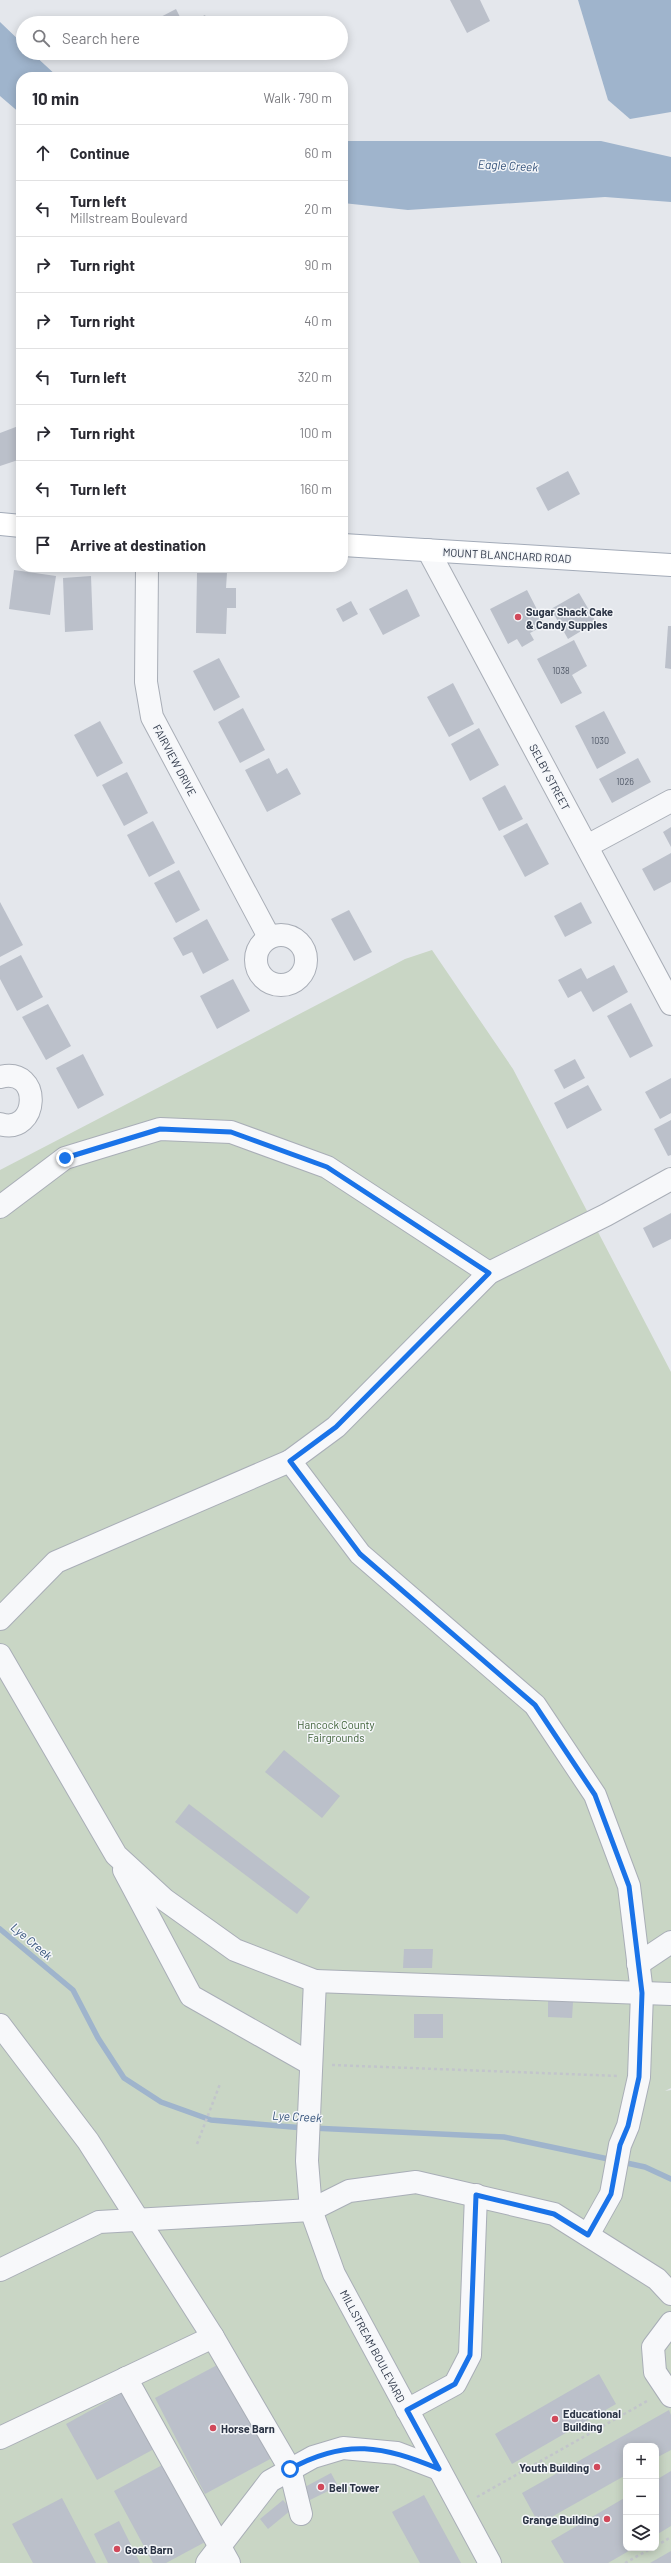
<!DOCTYPE html>
<meta charset="utf-8">
<style>
:root{--surface:#fff;--page:#f7f7f7;--text:#2b2b33;--muted:#7c7c81;--line:#e1e1e2}
body{margin:0;font-family:Barlow,sans-serif;background:var(--page);color:var(--text)}
.controls{position:absolute;right:12px;bottom:12px;display:grid;overflow:hidden;border-radius:8px;box-shadow:0 2px 10px #0003}
.controls button{width:36px;height:36px;display:grid;place-items:center;padding:0;border:0;border-bottom:1px solid var(--line);background:var(--surface);color:var(--text);font:20px sans-serif}
.stop{position:absolute;width:12px;height:12px;margin:-9px;border:3px solid #1a73e8;border-radius:50%;background:#fff}
.stop.end{background:#1a73e8;border-color:#fff;box-shadow:0 1px 4px #0008}
.list{margin:0;padding:0;list-style:none}
h2{display:flex;justify-content:space-between;align-items:center;height:52px;margin:0;padding:0 16px;font-size:17px}
h2 small{font-size:13px;font-weight:400;color:var(--muted)}
.list li{display:grid;grid-template-columns:26px 1fr auto;gap:12px;align-items:center;box-sizing:border-box;height:56px;padding:0 16px;border-top:1px solid var(--line)}
.list b{display:block;font-size:15px;white-space:nowrap}
.list p{margin:0;font-size:13px;white-space:nowrap;color:var(--muted)}
.list em{font-size:13px;font-style:normal;color:var(--muted)}
.icon{flex:none;width:22px;height:22px;fill:none;stroke:currentColor;stroke-width:2;stroke-linecap:round;stroke-linejoin:round}
.map{position:relative;flex:none;width:671px;height:2563px;overflow:hidden}
.search{position:absolute;background:var(--surface);box-shadow:0 2px 10px #0003;left:16px;top:16px;width:332px;height:44px;display:flex;align-items:center;gap:10px;box-sizing:border-box;padding:0 14px;border-radius:22px;color:var(--muted);font-size:15px}
.panel{position:absolute;background:var(--surface);box-shadow:0 2px 10px #0003;left:16px;top:72px;width:332px;height:500px;border-radius:16px}
.map>svg:first-child{display:block}
.green{fill:#c9d6c5;fill-rule:evenodd}
.water{fill:#9fb4cc}
.lines{fill:none;stroke-linecap:round;stroke-linejoin:round}
.stream{stroke:#9fb4cc;stroke-width:5.5}
.building{fill:#bbc0ca}
.minor-casing{stroke:#a9aeb7;stroke-width:24}
.major-casing{stroke:#a3abb8;stroke-width:24}
.path{stroke:#c2c5cb;stroke-width:2.5;stroke-dasharray:3 3;stroke-linecap:butt}
.minor{stroke:#f7f8fa;stroke-width:22}
.major{stroke:#fff;stroke-width:22}
.route{stroke:#1a73e8;stroke-width:5}
.poi-dot{fill:#d1495b;stroke:#f4f6f9;stroke-width:1.5}
.labels{text-anchor:middle;dominant-baseline:central;stroke-width:3;stroke-linejoin:round;paint-order:stroke}
.number-label{font-size:9px;fill:#4f5766}
.street-label{font-size:11px;fill:#2b3445;stroke:#f4f6f9}
.poi-label{font-size:11px;font-weight:bold;fill:#2b3445;stroke:#f4f6f9;text-anchor:start}
.park-label{font-size:11px;fill:#3f6138;stroke:#f4f6f9}
.water-label{font-size:12px;font-style:italic;fill:#34527a;stroke:#f4f6f9}
</style>
<div class="map">
<svg width="671" height="2563" viewBox="0 0 671 2563">
<rect width="100%" height="100%" fill="#e4e7ec"/>
<!-- green -->
<path class="green" d="M432,950l81,119 158,303v716l-6,3 6,-1v473h-671v-1393l405,-211zM626,2446h30v102h-30z"/>
<!-- water -->
<g class="water">
<path d="M578,0h93v112l-41,7 -22,-19z"/>
<path d="M0,22l23,22v9h9l26,24h-37v37l-21,-18z"/>
<path d="M343,141h258l70,16v45l-66,-5 -197,13 -65,-7z"/>
</g>
<g class="lines">
<!-- stream -->
<g class="stream">
<path d="M0,1929l73,61 25,48 26,40 37,24 50,18 93,8"/>
<path d="M312,2128l192,9 109,23"/>
<path d="M622,2162l23,5 26,12"/>
</g>
</g>
<!-- building -->
<g class="building">
<path d="M450,0h30l10,21 -23,12z"/>
<path d="M176,9l7,14h-34z"/>
<path d="M205,15l4,8h-20z"/>
<path d="M176,53h16l-12,7z"/>
<path d="M21,425v34l-21,7v-33z"/>
<path d="M568,471l12,23 -32,17 -12,-23z"/>
<path d="M14,570l42,6 -6,39 -41,-6z"/>
<path d="M197,573h30l-1,15h10v20h-9l-1,26 -30,-1z"/>
<path d="M91,576l2,54 -28,2 -2,-54z"/>
<path d="M407,589l13,27 -37,19 -14,-26z"/>
<path d="M527,590l18,35 -15,8 4,7 -12,7 -5,-8 -9,5 -18,-35z"/>
<path d="M579,593l17,29 -28,17 -17,-30z"/>
<path d="M351,601l7,13 -15,8 -7,-13z"/>
<path d="M668,626h3v43l-6,-1z"/>
<path d="M574,640l13,26 -15,9 10,18 -21,11 -24,-45z"/>
<path d="M219,658l21,39 -26,14 -21,-40z"/>
<path d="M453,683l21,41 -25,13 -22,-40z"/>
<path d="M243,708l22,42 -25,13 -22,-41z"/>
<path d="M604,711l22,42 -29,16 -22,-43z"/>
<path d="M100,721l23,42 -26,14 -23,-42z"/>
<path d="M479,728l20,37 -29,16 -19,-37z"/>
<path d="M269,758l8,16 10,-6 14,26 -34,18 -22,-42z"/>
<path d="M638,758l13,24 -39,21 -13,-24z"/>
<path d="M127,772l21,41 -24,13 -22,-41z"/>
<path d="M505,785l18,34 -24,12 -17,-33z"/>
<path d="M153,821l22,42 -26,14 -22,-42z"/>
<path d="M527,823l22,41 -24,13 -22,-41z"/>
<path d="M671,827v20l-8,-15z"/>
<path d="M671,853v29l-17,9 -12,-22z"/>
<path d="M179,870l21,40 -24,13 -22,-40z"/>
<path d="M0,902l23,43 -23,12z"/>
<path d="M581,902l11,21 -27,14 -11,-21z"/>
<path d="M349,910l23,42 -18,9 -23,-42z"/>
<path d="M207,919l22,41 -26,14 -11,-22 -9,4 -10,-18z"/>
<path d="M21,955l22,42 -26,14 -17,-32v-13z"/>
<path d="M614,965l14,27 -35,20 -12,-21 -13,7 -10,-18 23,-12 6,11z"/>
<path d="M233,979l17,32 -33,18 -17,-33z"/>
<path d="M631,1003l22,43 -23,12 -23,-42z"/>
<path d="M48,1004l23,42 -25,14 -24,-43z"/>
<path d="M83,1054l21,41 -26,14 -22,-41z"/>
<path d="M575,1059l10,19 -21,11 -10,-19z"/>
<path d="M671,1078v35l-11,6 -15,-27z"/>
<path d="M588,1085l14,25 -35,19 -13,-26z"/>
<path d="M671,1120v35l-3,1 -14,-27z"/>
<path d="M671,1213v26l-18,9 -10,-20z"/>
<path d="M284,1750l56,46 -18,22 -57,-46z"/>
<path d="M189,1804l121,93 -13,17 -122,-92z"/>
<path d="M404,1949h29l-1,19h-29z"/>
<path d="M548,2001l25,1 -1,16 -24,-1z"/>
<rect x="414" y="2014" width="29" height="24"/>
<path d="M221,2363l51,95 -67,36 -50,-96z"/>
<path d="M599,2374l17,30 -104,60 -17,-30z"/>
<path d="M122,2393l32,56 -57,31 -31,-56z"/>
<path d="M669,2410l2,5v35l-15,8v-12h-30v29l-87,49 -17,-31z"/>
<path d="M166,2463l41,78 -41,22h-13l-39,-72z"/>
<path d="M671,2471v55l-15,9v-55z"/>
<path d="M331,2473l7,13 -28,14 -7,-12z"/>
<path d="M424,2495l37,68h-41l-28,-51z"/>
<path d="M626,2497v51h8l-26,15h-44l-13,-22z"/>
<path d="M62,2498l34,65h-63l-21,-39z"/>
<path d="M283,2500l8,10 -23,19 -8,-10z"/>
<path d="M119,2521l21,42h-32l-14,-29z"/>
<path d="M671,2551v12h-21z"/>
</g>
<g class="lines">
<!-- minor casing -->
<g class="minor-casing">
<g id="minor">
<path d="M428,550l243,454"/>
<path d="M147,567l-1,115 6,35 117,220"/>
<path d="M587,846l84,-45"/>
<circle cx="281" cy="960" r="25"/>
<path d="M0,1077c43,-11 39,59 0,47"/>
<path d="M0,1207l65,-49 95,-29 71,3 96,35 162,106"/>
<path d="M290,1461l46,-34 153,-154 117,-58 65,-36"/>
<path d="M0,1619l56,-57 234,-101 70,93 175,151 60,90 34,91 13,107 -3,84 -11,49 -8,19 -9,49 -23,41"/>
<path d="M0,1655l116,200 49,45 70,50 80,31"/>
<path d="M124,1870l67,126 120,68"/>
<path d="M638,1964l33,-22"/>
<path d="M0,2025l88,116 125,196 -213,101"/>
<path d="M0,2270l99,-48 212,-12 38,-19 67,-9 138,32 103,65 14,15"/>
<path d="M671,2323l-18,24 2,25 16,24"/>
<path d="M213,2337l77,132 11,45"/>
<path d="M126,2378l103,185"/>
<path d="M407,2410l48,-26 15,-29 6,-160"/>
<path d="M207,2563l63,-82 43,-24 30,-9 54,5 42,16"/>
<path d="M490,2563l-156,-289 -23,-64 -4,-49 8,-180 356,13"/>
</g>
</g>
<!-- major casing -->
<g class="major-casing">
<g id="major">
<path d="M0,524l21,2"/>
<path d="M343,545l328,20"/>
</g>
</g>
<!-- path -->
<g class="path">
<path d="M332,2065l287,11"/>
<path d="M197,2144l23,-60"/>
<path d="M477,2497l172,-97"/>
<path d="M656,2546l15,-9"/>
<path d="M625,2563l27,-15"/>
</g>
<!-- minor -->
<use href="#minor" class="minor"/>
<!-- major -->
<use href="#major" class="major"/>
</g>
<g class="lines">
<!-- route -->
<path class="route" d="M65,1158l95,-29 71,3 96,35 162,106 -153,154 -46,34 70,93 175,151 60,90 34,91 13,107 -3,84 -11,49 -8,19 -9,49 -23,41 -34,-21 -78,-19 -6,160 -15,29 -48,26 32,59c-56,-23 -93,-31 -149,0"/>
</g>
<!-- markers -->
<g class="poi-dot">
<circle cx="518" cy="617" r="4"/>
<circle cx="555" cy="2419" r="4"/>
<circle cx="213" cy="2428" r="4"/>
<circle cx="597" cy="2467" r="4"/>
<circle cx="321" cy="2487" r="4"/>
<circle cx="607" cy="2519" r="4"/>
<circle cx="117" cy="2549" r="4"/>
</g>
<g class="labels">
<!-- number labels -->
<g class="number-label">
<text x="561" y="670">1038</text>
<text x="600" y="740">1030</text>
<text x="625" y="781">1026</text>
</g>
<!-- street labels -->
<g class="street-label">
<text transform="translate(507 555) rotate(3)">MOUNT BLANCHARD ROAD</text>
<text transform="translate(175 760) rotate(62)">FAIRVIEW DRIVE</text>
<text transform="translate(550 777) rotate(62)">SELBY STREET</text>
<text transform="translate(373 2346) rotate(62)">MILLSTREAM BOULEVARD</text>
</g>
<!-- poi labels -->
<g class="poi-label">
<text x="526" y="611">Sugar Shack Cake<tspan x="526" dy="13">&amp; Candy Supples</tspan></text>
<text x="563" y="2413">Educational<tspan x="563" dy="13">Building</tspan></text>
<text x="221" y="2428">Horse Barn</text>
<text x="589" y="2467" text-anchor="end">Youth Building</text>
<text x="329" y="2487">Bell Tower</text>
<text x="599" y="2519" text-anchor="end">Grange Building</text>
<text x="125" y="2549">Goat Barn</text>
</g>
<!-- park labels -->
<g class="park-label">
<text x="336" y="1724">Hancock County<tspan x="336" dy="13">Fairgrounds</tspan></text>
</g>
<!-- water labels -->
<g class="water-label">
<text transform="translate(508 165) rotate(3)">Eagle Creek</text>
<text transform="translate(32 1941) rotate(40)">Lye Creek</text>
<text transform="translate(297 2116) rotate(3)">Lye Creek</text>
</g>
</g>
</svg>
<div class="controls">
<button>+</button>
<button>−</button>
<button><svg class="icon" aria-label="layers" viewBox="0 0 24 24"><path d="M12 4l9 5-9 5-9-5zM3 14l9 5 9-5"/></svg></button>
</div>
<div class="stop" style="left:290px;top:2469px"></div>
<div class="stop end" style="left:65px;top:1158px"></div>
<div class="search"><svg class="icon" aria-label="search" viewBox="0 0 24 24"><circle cx="10" cy="10" r="6"/><path d="M15 15l6 6"/></svg>Search here</div>
<section class="panel">
<h2>10 min<small>Walk · 790 m</small></h2>
<ul class="list">
<li><svg class="icon" aria-label="ahead" viewBox="0 0 24 24"><path d="M12 20V5M6 11l6-6 6 6"/></svg><div><b>Continue</b></div><em>60 m</em></li>
<li><svg class="icon" aria-label="left" viewBox="0 0 24 24"><path d="M17 20v-9H6M10 6l-5 5 5 5"/></svg><div><b>Turn left</b><p>Millstream Boulevard</p></div><em>20 m</em></li>
<li><svg class="icon" aria-label="right" viewBox="0 0 24 24"><path d="M7 20v-9h11M14 6l5 5-5 5"/></svg><div><b>Turn right</b></div><em>90 m</em></li>
<li><svg class="icon" aria-label="right" viewBox="0 0 24 24"><path d="M7 20v-9h11M14 6l5 5-5 5"/></svg><div><b>Turn right</b></div><em>40 m</em></li>
<li><svg class="icon" aria-label="left" viewBox="0 0 24 24"><path d="M17 20v-9H6M10 6l-5 5 5 5"/></svg><div><b>Turn left</b></div><em>320 m</em></li>
<li><svg class="icon" aria-label="right" viewBox="0 0 24 24"><path d="M7 20v-9h11M14 6l5 5-5 5"/></svg><div><b>Turn right</b></div><em>100 m</em></li>
<li><svg class="icon" aria-label="left" viewBox="0 0 24 24"><path d="M17 20v-9H6M10 6l-5 5 5 5"/></svg><div><b>Turn left</b></div><em>160 m</em></li>
<li><svg class="icon" aria-label="arrive" viewBox="0 0 24 24"><path d="M6 21V4h12l-3 4 3 4H6"/></svg><div><b>Arrive at destination</b></div></li>
</ul>
</section>
</div>
